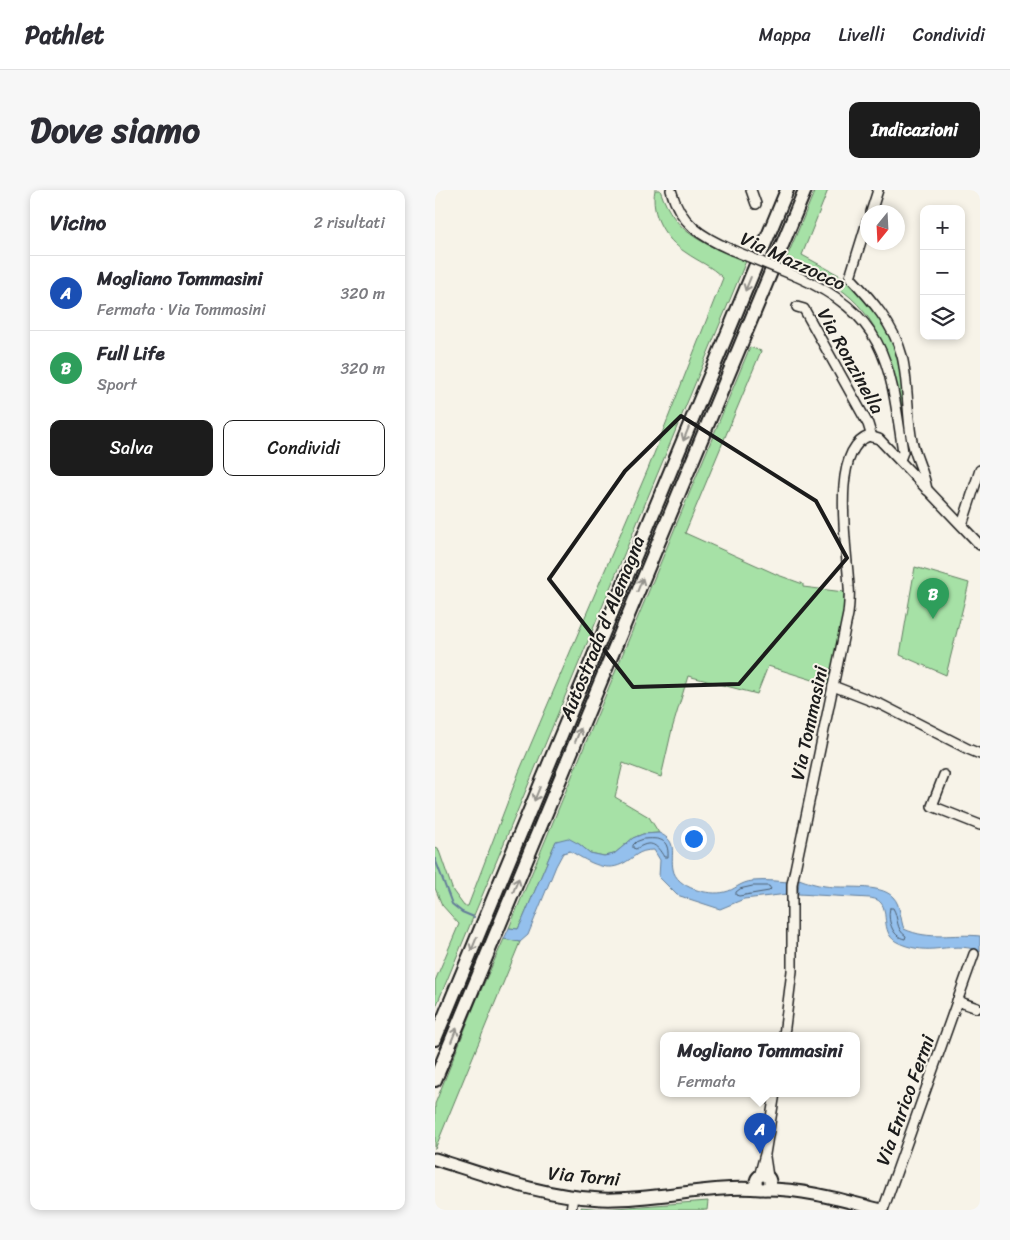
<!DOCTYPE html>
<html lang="it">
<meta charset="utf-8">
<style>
:root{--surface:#fff;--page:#f7f7f7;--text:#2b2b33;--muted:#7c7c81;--line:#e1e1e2;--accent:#1c1c1c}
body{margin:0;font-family:Sriracha,sans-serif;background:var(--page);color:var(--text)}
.controls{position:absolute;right:15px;top:15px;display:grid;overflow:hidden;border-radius:10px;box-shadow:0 2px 8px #0003}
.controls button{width:45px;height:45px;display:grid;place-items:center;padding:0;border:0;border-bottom:1px solid var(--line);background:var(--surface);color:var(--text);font:25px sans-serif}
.compass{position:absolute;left:425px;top:15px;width:45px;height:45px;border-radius:50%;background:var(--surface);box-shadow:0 2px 8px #0003;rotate:198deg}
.you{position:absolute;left:258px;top:648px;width:18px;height:18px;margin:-12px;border:4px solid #fff;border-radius:50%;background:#1a73e8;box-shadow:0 0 0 8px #1a73e833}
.badge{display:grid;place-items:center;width:32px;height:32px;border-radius:50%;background:var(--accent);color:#fff;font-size:16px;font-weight:700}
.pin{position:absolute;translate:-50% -41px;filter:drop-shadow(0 1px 2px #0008)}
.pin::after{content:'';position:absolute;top:26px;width:18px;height:15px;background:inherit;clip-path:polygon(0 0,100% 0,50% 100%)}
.popup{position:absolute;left:225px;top:842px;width:200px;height:65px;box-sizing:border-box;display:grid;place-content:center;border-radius:10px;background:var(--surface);filter:drop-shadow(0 1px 4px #0005);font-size:16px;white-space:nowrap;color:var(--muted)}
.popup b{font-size:19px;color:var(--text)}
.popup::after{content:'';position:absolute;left:50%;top:100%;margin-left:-10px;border:10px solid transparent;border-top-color:var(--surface)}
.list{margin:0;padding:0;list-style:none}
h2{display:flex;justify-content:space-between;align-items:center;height:65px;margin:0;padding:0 20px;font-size:21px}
h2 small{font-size:16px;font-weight:400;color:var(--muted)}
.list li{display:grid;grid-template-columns:32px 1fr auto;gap:15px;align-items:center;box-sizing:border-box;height:75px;padding:0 20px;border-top:1px solid var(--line)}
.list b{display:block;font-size:19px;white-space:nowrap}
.list p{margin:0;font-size:16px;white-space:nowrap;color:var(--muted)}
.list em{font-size:16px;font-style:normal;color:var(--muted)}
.actions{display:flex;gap:10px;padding:15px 20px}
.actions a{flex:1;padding:11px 0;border:1px solid var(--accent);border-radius:10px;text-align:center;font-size:18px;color:var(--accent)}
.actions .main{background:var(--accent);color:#fff}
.icon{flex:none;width:28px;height:28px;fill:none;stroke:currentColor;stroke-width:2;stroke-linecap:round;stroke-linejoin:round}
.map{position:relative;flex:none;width:545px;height:1020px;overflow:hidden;border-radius:10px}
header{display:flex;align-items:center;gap:30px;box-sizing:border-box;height:70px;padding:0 25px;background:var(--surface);border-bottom:1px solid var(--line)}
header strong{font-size:24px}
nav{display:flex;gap:28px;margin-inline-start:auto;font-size:18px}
.intro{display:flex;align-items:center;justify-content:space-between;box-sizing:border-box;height:120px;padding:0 30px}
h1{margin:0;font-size:35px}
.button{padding:12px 22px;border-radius:10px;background:var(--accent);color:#fff;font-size:18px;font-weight:700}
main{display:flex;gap:30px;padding:0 30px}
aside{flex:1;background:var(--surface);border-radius:10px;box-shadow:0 2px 8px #0003}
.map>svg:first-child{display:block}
.green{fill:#a6e1a6;stroke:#617e61}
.water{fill:#94c0ed;stroke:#647e99}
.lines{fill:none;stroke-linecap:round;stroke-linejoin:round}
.shore{stroke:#4c5e70;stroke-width:1}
.stream{stroke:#647e99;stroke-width:2}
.minor-casing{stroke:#1c1c1c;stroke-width:12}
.major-casing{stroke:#1c1c1c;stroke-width:15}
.highway-casing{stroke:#1c1c1c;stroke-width:16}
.minor{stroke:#f7f3e8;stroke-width:9}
.major{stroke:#f7f3e8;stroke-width:11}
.highway{stroke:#f7f3e8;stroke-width:12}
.minor-bridge-casing{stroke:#1c1c1c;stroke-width:12;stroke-linecap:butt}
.minor-bridge{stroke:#f7f3e8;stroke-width:9}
.oneway{stroke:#94928c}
.marked{fill:none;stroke:#1c1c1c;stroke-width:4;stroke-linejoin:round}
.labels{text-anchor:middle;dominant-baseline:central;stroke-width:4;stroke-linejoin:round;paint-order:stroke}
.street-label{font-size:19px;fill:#1c1c1c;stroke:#f7f3e8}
</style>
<header>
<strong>Pathlet</strong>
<nav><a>Mappa</a><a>Livelli</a><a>Condividi</a></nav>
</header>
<div class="intro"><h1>Dove siamo</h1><a class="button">Indicazioni</a></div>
<main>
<aside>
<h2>Vicino<small>2 risultati</small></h2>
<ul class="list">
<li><span class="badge" style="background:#1a4fb4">A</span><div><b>Mogliano Tommasini</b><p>Fermata · Via Tommasini</p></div><em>320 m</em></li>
<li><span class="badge" style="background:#2e9e5b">B</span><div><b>Full Life</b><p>Sport</p></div><em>320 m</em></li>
</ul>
<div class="actions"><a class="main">Salva</a><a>Condividi</a></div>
</aside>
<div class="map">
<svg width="545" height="1020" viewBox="0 0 545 1020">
<rect width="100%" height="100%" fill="#f7f3e8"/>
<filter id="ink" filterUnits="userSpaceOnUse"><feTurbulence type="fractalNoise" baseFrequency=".02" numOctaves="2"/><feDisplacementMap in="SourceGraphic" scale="10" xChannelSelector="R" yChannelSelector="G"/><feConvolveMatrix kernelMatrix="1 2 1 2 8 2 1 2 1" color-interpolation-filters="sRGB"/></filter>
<g filter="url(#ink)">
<!-- green -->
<g class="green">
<path d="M220,0h5c15,45 45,54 86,71l-311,748v-28l24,-57 -17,-19 -7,-17v-41l3,1 15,43 11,15h4l51,-134 129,-303 75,-191c-13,-13 -24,-16 -38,-26 -20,-13 -35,-38 -30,-62z"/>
<path d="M380,0h13l-26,65 46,25 30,28 21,42 10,48 -6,25c-6,-47 -20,-101 -59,-131 -18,-13 -40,-20 -60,-28z"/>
<path d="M315,157l11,4 -76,182 93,42 25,9v3l41,5 -1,31 -11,63 -64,-20 -11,28 -69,-18 -16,53 -11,48 -38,-14 -8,34 34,20 10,16 -16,1 -10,4 -19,16 -10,2 -14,-3 -11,-9 -23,-3 -34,80 -4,8 -9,-1z"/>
<path d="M480,377l54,16 -23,92 -46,-20z"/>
<path d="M69,749l16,3 -85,207v-45l42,-105z"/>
<path d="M273,1011l-1,9h-125l-1,-3 22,2z"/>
</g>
<!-- water -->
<g class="water">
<path d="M224,643c20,9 11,20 14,36 3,19 36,27 52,23 10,-2 15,-10 28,-11 12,-1 24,0 35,1v12l-44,5 -24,10 -43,-14 -18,-18 1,-17 -6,-10c-17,0 -18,7 -32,14 -18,9 -36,-4 -52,-13l-7,2 -7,13 -28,69 -8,7 -16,-3 5,-11 9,1 4,-8 34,-80 12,-3 11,6 11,9 14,3 10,-2 19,-16 10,-4z"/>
<path d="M364,689c8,3 17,6 26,7 18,3 55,-3 68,11 8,8 7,22 11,32 26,12 49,4 76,7v16c-14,-8 -31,-4 -46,-3 -11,1 -25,-1 -35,-6 -19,-8 -10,-31 -18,-40 -3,-4 -7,-4 -11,-5l-72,-4z"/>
</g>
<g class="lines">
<!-- shore -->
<g class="shore">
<path d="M209,649c15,-1 25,-1 24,18h-4c-8,-14 -14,-17 -28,-8l-3,-1v-3l3,-3z"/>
<path d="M318,696h16l2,3 -2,2 -30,5 -3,-1v-3l4,-3z"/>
<path d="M455,718h3c6,10 2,21 13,28l-1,3c-13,-2 -18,-20 -15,-31z"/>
</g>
<!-- stream -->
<path class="stream" d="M0,669l17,45 10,8 12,5"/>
<!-- minor casing -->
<g class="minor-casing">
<g id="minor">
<path d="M236,0c9,34 31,47 61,60"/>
<path d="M316,0l5,14"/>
<path d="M436,22l7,-22"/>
<path d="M432,32l-17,55c21,22 44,48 52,79 6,25 5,54 9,80 3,20 13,34 16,54"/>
<path d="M361,86c90,39 94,87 107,176l-3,8"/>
<path d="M362,117l7,2 64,115 4,13"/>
<path d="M527,335l18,-55"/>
<path d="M398,496l49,19 86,44 12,5"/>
<path d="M509,585l-12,31 48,19"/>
<path d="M522,811l20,7"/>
<path d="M349,845l8,-64v-87l56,-270c1,-9 2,-18 1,-27 -1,-33 -21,-137 20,-151l10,3 101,106"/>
<path d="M330,967l3,20"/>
<path d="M324,987l6,-23 10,-61"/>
<path d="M136,1020l2,-13"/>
<path d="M448,1020l91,-256"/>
</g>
</g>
<!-- major casing -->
<g class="major-casing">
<g id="major">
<path d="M0,969c54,17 109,38 166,40 53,2 106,-14 159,-10"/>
<circle cx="328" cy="992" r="7"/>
<path d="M330,999c41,0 77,11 116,21"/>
</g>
</g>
<!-- highway casing -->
<g class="highway-casing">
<g id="highway">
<path d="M0,849l352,-849"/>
<path d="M0,890l370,-890"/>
</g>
</g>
<!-- minor -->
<use href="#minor" class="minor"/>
<!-- major -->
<use href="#major" class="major"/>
<!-- highway -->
<use href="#highway" class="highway"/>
<!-- minor-bridge casing -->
<g class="minor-bridge-casing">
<path id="minor-bridge" d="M297,60l64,26"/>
</g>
<!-- minor-bridge -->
<use href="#minor-bridge" class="minor-bridge"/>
</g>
<!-- one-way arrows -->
<defs><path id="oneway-shaft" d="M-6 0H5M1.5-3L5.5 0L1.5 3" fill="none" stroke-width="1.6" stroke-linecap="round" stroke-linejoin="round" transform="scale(1.25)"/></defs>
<g class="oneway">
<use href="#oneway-shaft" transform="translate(313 94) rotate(112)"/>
<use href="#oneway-shaft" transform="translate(251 244) rotate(112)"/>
<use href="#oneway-shaft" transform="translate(205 395) rotate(-68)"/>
<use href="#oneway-shaft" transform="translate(143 545) rotate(-68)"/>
<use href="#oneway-shaft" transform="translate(102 604) rotate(112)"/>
<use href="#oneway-shaft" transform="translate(81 695) rotate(-68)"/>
<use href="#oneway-shaft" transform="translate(39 754) rotate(112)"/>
<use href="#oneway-shaft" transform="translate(19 845) rotate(-68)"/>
</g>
</g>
<!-- marked area -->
<path class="marked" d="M246,226l135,85 31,57 -108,126 -106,3 -84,-108 76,-108z"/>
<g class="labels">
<!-- street labels -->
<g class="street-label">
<text transform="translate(358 71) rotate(25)">Via Mazzocco</text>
<text transform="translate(416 171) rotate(61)">Via Ronzinella</text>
<text transform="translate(167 438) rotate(-68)">Autostrada d'Alemagna</text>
<text transform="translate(374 533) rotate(-78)">Via Tommasini</text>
<text transform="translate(470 910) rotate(-70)">Via Enrico Fermi</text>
<text transform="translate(149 986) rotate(5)">Via Torni</text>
</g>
</g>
</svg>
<div class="controls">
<button>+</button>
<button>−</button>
<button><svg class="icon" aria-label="layers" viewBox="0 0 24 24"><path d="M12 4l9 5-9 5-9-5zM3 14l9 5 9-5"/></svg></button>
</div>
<svg class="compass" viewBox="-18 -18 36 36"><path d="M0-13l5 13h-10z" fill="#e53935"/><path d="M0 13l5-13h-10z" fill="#7c7c81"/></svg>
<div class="you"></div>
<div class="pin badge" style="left:325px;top:964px;background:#1a4fb4">A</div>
<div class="popup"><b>Mogliano Tommasini</b>Fermata</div>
<div class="pin badge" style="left:498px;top:429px;background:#2e9e5b">B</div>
</div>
</main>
